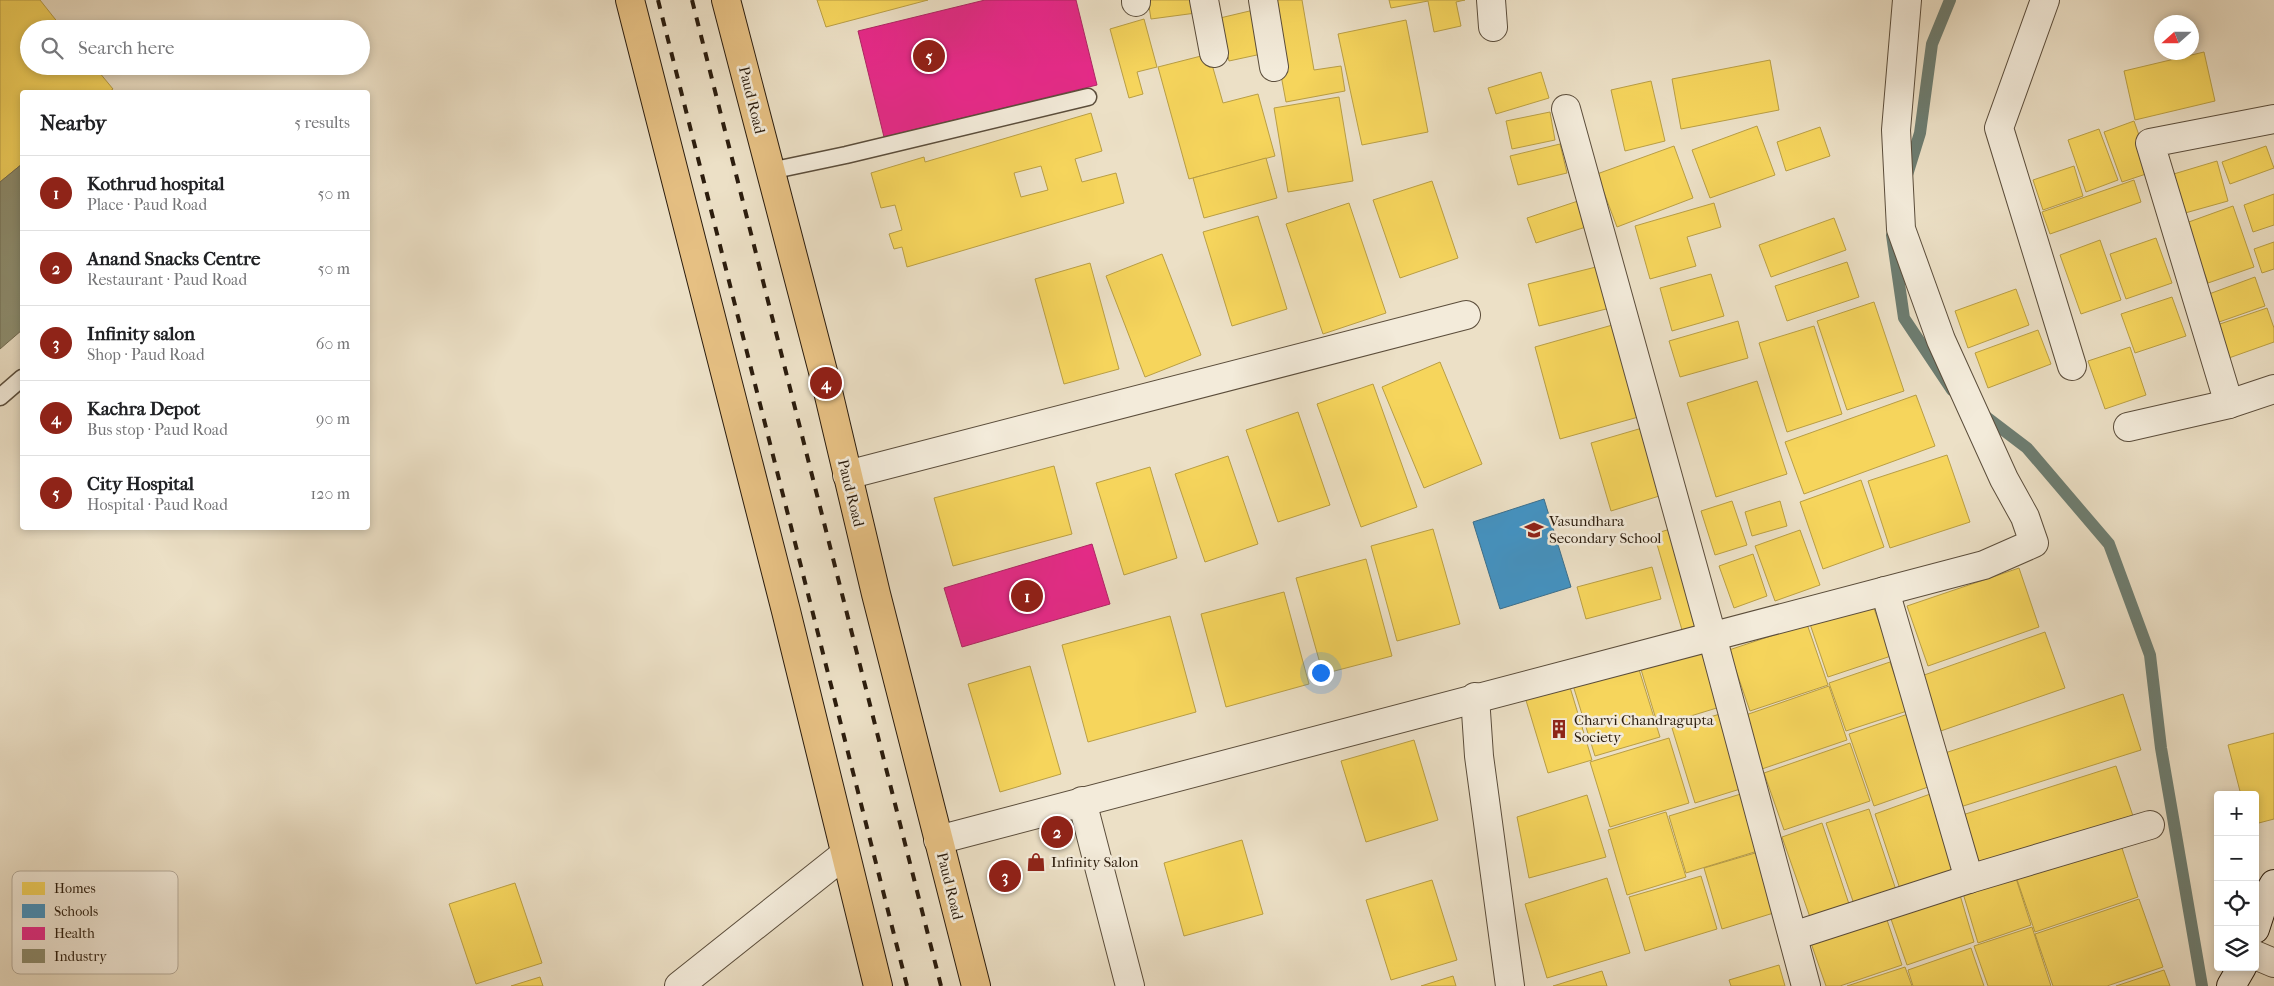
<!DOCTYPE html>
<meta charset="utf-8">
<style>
:root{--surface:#fff;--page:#f6f6f6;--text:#202124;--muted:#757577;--line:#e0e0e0;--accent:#8f2418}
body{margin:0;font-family:"IM FELL French Canon",serif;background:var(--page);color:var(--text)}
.controls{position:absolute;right:15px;bottom:15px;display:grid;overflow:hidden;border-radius:5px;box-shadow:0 2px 8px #0003}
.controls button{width:45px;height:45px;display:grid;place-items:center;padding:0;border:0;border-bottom:1px solid var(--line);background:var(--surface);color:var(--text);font:25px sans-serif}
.compass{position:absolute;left:2154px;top:15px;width:45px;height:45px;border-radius:50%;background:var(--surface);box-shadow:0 2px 8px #0003;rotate:249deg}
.you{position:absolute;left:1320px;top:672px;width:18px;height:18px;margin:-12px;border:4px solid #fff;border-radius:50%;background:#1a73e8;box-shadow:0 0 0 8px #1a73e833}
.badge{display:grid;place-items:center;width:32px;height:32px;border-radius:50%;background:var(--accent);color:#fff;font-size:16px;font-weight:700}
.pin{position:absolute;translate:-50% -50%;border:2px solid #fff;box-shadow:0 1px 5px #0006}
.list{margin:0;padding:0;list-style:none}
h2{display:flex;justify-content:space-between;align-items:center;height:65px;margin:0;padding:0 20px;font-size:21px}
h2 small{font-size:16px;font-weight:400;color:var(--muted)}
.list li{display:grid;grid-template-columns:32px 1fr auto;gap:15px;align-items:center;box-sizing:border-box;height:75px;padding:0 20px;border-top:1px solid var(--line)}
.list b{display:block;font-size:19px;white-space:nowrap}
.list p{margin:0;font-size:16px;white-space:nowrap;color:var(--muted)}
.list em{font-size:16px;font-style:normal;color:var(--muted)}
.icon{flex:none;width:28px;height:28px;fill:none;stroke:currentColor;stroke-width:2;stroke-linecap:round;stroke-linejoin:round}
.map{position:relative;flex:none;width:2274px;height:986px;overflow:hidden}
.search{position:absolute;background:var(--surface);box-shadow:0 2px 8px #0003;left:20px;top:20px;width:350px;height:55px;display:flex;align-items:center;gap:12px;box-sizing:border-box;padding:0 18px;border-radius:28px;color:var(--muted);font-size:19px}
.panel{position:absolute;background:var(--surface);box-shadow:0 2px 8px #0003;left:20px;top:90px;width:350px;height:440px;border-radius:5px}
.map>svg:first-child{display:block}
.homes{fill:#f6d55c;stroke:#b99e44;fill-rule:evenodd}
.schools{fill:#4393c3;stroke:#3c6f8c}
.health{fill:#e7298a;stroke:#af2564}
.industry{fill:#8c8c6e;stroke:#6f6a51}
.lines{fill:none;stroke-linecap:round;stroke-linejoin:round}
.stream{stroke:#6d7d71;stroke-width:12}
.lane-casing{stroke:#5b4d3b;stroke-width:19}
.street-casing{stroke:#5b4d3b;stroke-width:30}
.secondary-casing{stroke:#2b1c0d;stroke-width:30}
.primary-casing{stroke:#2b1c0d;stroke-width:30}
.lane{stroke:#f3ebda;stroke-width:16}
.street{stroke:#f3ebda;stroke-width:28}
.secondary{stroke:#f3ebda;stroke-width:28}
.primary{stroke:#e6c083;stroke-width:28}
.rail{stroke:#2b1c0d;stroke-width:4;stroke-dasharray:9 9;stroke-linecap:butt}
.labels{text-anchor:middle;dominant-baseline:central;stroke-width:5;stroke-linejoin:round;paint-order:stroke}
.street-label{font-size:15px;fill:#2b1c0d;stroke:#f3ebda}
.poi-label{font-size:15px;fill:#2b1c0d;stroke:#f3ebda;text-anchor:start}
.key{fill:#f3ebda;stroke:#b7ad9c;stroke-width:1}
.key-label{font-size:14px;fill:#2b1c0d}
</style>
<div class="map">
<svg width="2274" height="986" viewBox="0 0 2274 986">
<rect width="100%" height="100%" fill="#ece0c6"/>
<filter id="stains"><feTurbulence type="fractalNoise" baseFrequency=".004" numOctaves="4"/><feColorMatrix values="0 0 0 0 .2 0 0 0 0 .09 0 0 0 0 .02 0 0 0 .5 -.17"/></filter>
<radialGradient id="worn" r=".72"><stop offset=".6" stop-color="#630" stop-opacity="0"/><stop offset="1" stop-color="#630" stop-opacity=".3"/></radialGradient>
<!-- homes -->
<g class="homes">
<path d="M0,0h40l23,29h-34v37h65l19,23 -4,3h-87v72l-22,18z"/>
<path d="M817,0h111l-102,27z"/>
<path d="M1148,0h46l2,13 -45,6z"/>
<path d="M1267,0h35l12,70 27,-4 4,25 -59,11z"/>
<path d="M1389,0h76l-9,2 5,24 -27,6 -6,-31 -37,7z"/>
<path d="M1258,9l8,44 -37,8 -9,-43z"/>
<path d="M1144,19l13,48 -20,5 6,22 -14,4 -19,-69z"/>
<path d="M1406,20l22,112 -66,13 -24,-111z"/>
<path d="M2204,52l11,49 -80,19 -11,-49z"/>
<path d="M1209,54l14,49 35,-9 17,62 -86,23 -31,-112z"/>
<path d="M1770,60l9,50 -98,19 -9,-50z"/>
<path d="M1541,72l8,26 -53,16 -8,-26z"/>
<path d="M1651,81l14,60 -40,10 -14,-61z"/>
<path d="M1339,97l14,84 -65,11 -14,-84z"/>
<path d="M1550,112l5,28 -43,9 -6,-28z"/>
<path d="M1091,113l11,38 -27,8 7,23 34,-9 8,30 -217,64 -5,-20 -8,2 -5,-15 13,-4 -7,-25 -14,3 -10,-35 53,-16 1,5zM1041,166l7,24 -27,7 -7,-24z"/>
<path d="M2134,121l18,51 -30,10 -18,-50z"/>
<path d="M1757,126l18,49 -65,23 -18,-48z"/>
<path d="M1820,127l10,29 -44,15 -9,-29z"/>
<path d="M2099,129l19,51 -32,12 -18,-52z"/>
<path d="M1560,144l7,29 -49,12 -8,-29z"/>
<path d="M1674,146l19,52 -76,29 -20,-53z"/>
<path d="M2266,146l8,22 -44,16 -8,-22z"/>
<path d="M1266,158l11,40 -73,20 -11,-40z"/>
<path d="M2217,161l11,40 -50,14 -11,-39z"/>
<path d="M2074,166l9,30 -40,14 -10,-30z"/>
<path d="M2134,180l7,22 -91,32 -8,-22z"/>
<path d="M1432,181l26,77 -58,20 -27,-78z"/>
<path d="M2274,194v31l-21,7 -9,-27z"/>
<path d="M1581,200l8,26 -53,17 -9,-25z"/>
<path d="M1349,203l37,110 -63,21 -37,-110z"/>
<path d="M1714,203l7,24 -34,10 9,29 -46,13 -15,-53z"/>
<path d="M2233,206l21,61 -46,16 -22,-60z"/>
<path d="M1258,216l29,93 -55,17 -29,-94z"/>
<path d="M1834,218l12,32 -75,27 -12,-32z"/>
<path d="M2156,238l16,45 -46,16 -16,-45z"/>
<path d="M2100,240l21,60 -40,14 -21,-59z"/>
<path d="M2274,242v27l-12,4 -8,-24z"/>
<path d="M1162,254l39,101 -56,22 -39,-101z"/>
<path d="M1847,262l12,35 -72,24 -12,-35z"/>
<path d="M1090,263l29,106 -55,15 -29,-105z"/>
<path d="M1604,265l10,42 -75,19 -11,-42z"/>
<path d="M1711,274l13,42 -52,15 -12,-43z"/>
<path d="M2255,277l10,29 -46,16 -10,-28z"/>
<path d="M2016,289l13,36 -61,23 -13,-37z"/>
<path d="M2172,297l14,39 -51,17 -14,-39z"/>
<path d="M1874,302l30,89 -57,19 -30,-89z"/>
<path d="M2267,308l7,20v14l-48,17 -12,-33z"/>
<path d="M1738,321l10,37 -68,19 -11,-36z"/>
<path d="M1623,322l26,92 -89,25 -25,-92z"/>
<path d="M1814,326l28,88 -55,18 -28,-89z"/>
<path d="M2038,330l13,34 -63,24 -13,-35z"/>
<path d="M2130,347l16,48 -41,14 -17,-48z"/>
<path d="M1440,362l42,102 -58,24 -42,-101z"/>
<path d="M1757,381l30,93 -71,23 -29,-94z"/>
<path d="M1373,384l44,123 -56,20 -44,-123z"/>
<path d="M1916,395l19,51 -131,48 -19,-52z"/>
<path d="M1298,412l32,93 -52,17 -32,-92z"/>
<path d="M1649,426l20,67 -58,18 -20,-68z"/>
<path d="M1947,455l23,67 -80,26 -22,-67z"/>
<path d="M1228,456l30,88 -53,18 -30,-88z"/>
<path d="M1054,466l18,68 -119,32 -19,-68z"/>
<path d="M1150,467l27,91 -53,17 -28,-92z"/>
<path d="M1861,480l23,67 -61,22 -23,-67z"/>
<path d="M1732,501l15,44 -32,10 -14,-44z"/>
<path d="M1780,501l7,25 -35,10 -7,-24z"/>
<path d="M1680,526l28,97 -26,7 -28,-96z"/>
<path d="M1433,529l27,95 -63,17 -26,-95z"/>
<path d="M1800,530l20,55 -45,16 -20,-55z"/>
<path d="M1753,554l14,42 -33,12 -15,-42z"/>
<path d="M1366,559l26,97 -69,18 -27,-96z"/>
<path d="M1652,567l9,32 -75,20 -9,-32z"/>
<path d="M2019,568l20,59 -111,39 -21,-60z"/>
<path d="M1284,592l25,92 -83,23 -25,-93z"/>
<path d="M1872,603l19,53 -63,21 -18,-53z"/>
<path d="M1170,616l26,96 -108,30 -26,-97z"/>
<path d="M1807,624l21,61 -78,26 -21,-61z"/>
<path d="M2045,632l20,56 -133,46 -19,-55z"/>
<path d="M1702,647l18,60 -62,19 -18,-60z"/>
<path d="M1890,662l17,49 -61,20 -17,-48z"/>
<path d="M1637,663l23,74 -65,19 -23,-74z"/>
<path d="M1030,666l31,108 -61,18 -32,-108z"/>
<path d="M1569,684l23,76 -44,13 -23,-76z"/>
<path d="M1829,686l18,54 -88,30 -19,-53z"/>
<path d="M2123,694l18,56 -184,58 -18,-53z"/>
<path d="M1727,712l23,74 -55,17 -23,-75z"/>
<path d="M1908,714l23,72 -57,20 -25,-72z"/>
<path d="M2274,733v86l-19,5v-29h-14l-13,-50z"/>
<path d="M1669,738l20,65 -79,24 -20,-65z"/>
<path d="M1414,740l24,80 -72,22 -25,-81z"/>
<path d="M1850,743l20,58 -86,29 -20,-57z"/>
<path d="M2116,766l18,53 -164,52 -17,-53z"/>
<path d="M1744,793l17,57 -75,23 -17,-57z"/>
<path d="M1933,793l28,82 -59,20 -27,-81z"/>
<path d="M1587,795l19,62 -77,21 -12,-61z"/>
<path d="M1869,809l28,84 -42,14 -29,-84z"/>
<path d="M1666,812l20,65 -59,18 -19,-65z"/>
<path d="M1822,823l29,87 -39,13 -30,-86z"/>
<path d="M1242,840l21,74 -79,22 -20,-73z"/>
<path d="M2120,842l18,55 -103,35 -21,-61z"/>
<path d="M1762,851l18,60 -58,18 -18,-61z"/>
<path d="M2014,872l17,53 -53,18 -16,-53z"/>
<path d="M1701,876l16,53 -72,22 -16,-54z"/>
<path d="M1607,878l23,75 -83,25 -22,-74z"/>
<path d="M1432,880l25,80 -66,20 -25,-80z"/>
<path d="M515,883l27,80 -66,21 -27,-80z"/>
<path d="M1960,895l14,47 -67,23 -16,-46z"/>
<path d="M2139,899l24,68 -56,19h-54l-18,-52z"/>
<path d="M1886,917l16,48 -62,21h-14l-15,-43z"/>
<path d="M2032,927l19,59h-63l-14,-40z"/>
<path d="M1971,948l13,38h-71l-5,-16z"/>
<path d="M1779,965l6,21h-54l-2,-6z"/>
<path d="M1905,967l7,19h-65z"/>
<path d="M2164,970l6,16h-54z"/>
<path d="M1602,971l5,15h-54z"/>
<path d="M1453,976l3,10h-35z"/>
<path d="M540,977l3,9h-32z"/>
</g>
<!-- schools -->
<path class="schools" d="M1544,499l27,88 -71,22 -27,-87z"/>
<!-- health -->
<g class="health">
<path d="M985,0h91l21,85 -213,52 -26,-106z"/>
<path d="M1092,544l18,60 -148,43 -18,-59z"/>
</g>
<!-- industry -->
<path class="industry" d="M22,164v166l-22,19v-167z"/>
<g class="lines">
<!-- stream -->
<g class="stream">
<path d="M1907,175l13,-42 12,-89 18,-44"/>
<path d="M1892,235l12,83 48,72"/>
<path d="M1981,413l46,35 82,96 41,111 11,93 41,238"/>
</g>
<!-- lane casing -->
<g class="lane-casing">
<g id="lane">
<path d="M770,171l76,-16 242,-58"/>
<path d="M0,397l22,-19"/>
</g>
</g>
<!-- street casing -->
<g class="street-casing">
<g id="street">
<path d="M1136,0v2"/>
<path d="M1204,0l10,53"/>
<path d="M1263,0l11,67"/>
<path d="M1491,0l2,27"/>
<path d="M2045,0l-46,128 73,238"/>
<path d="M1566,109l146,527 94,350"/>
<path d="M2229,404l-79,-261 124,-24"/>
<path d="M2128,427l101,-23 45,-15"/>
<path d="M847,475l619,-160"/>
<path d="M1475,697l4,59 31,230"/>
<path d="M1082,801l48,185"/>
<path d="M938,840l1046,-275 50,-22 -9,-26 -21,-38 -63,-139 -40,-111 -5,-99 11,-130"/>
<path d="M1969,879l181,-54"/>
<path d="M1793,936l176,-57 -84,-288"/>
<path d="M2255,955l19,8"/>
<path d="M679,986l166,-132"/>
</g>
</g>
<!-- secondary casing -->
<g class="secondary-casing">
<g id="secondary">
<path d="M2255,929l9,-28 10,-17"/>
<path d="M2231,986l11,-19"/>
</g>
</g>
<!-- primary casing -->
<g class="primary-casing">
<g id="primary">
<path d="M630,0l156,611 92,375"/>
<path d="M726,0l100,383 50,211 100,392"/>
</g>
</g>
<!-- lane -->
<use href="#lane" class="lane"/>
<!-- street -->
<use href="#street" class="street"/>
<!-- secondary -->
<use href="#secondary" class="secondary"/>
<!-- primary -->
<use href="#primary" class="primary"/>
<!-- rail -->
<g class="rail">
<path d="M658,0l249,986"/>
<path d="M692,0l249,986"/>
</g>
</g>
<!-- icons -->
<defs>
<g id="school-bare" transform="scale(1.5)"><path d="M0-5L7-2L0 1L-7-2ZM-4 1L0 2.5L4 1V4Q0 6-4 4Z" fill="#8f2418" stroke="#f3ebda" stroke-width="2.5" paint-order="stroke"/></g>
<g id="building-bare" transform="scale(1.5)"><path d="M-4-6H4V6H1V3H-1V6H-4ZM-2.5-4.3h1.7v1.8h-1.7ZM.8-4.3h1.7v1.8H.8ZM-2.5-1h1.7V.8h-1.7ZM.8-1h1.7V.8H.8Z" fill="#8f2418" stroke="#f3ebda" stroke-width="2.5" paint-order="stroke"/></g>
<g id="shop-bare" transform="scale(1.5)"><path d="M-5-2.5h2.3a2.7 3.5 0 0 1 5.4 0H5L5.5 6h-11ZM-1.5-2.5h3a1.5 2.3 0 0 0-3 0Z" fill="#8f2418" stroke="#f3ebda" stroke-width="2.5" paint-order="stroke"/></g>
</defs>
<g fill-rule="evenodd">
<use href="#school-bare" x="1534" y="530"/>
<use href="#building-bare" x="1559" y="729"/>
<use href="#shop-bare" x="1036" y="862"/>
</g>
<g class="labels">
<!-- street labels -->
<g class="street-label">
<text transform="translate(752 100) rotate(76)">Paud Road</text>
<text transform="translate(851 493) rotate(76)">Paud Road</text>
<text transform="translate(950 886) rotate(76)">Paud Road</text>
</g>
<!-- poi labels -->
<g class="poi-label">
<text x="1549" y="521">Vasundhara<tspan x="1549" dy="17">Secondary School</tspan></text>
<text x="1574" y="720">Charvi Chandragupta<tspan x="1574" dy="17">Society</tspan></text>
<text x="1051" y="862">Infinity Salon</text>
</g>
</g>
<!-- legend -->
<rect x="12" y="871" width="166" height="103" rx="8" class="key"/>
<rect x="22" y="882" width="23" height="13" fill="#f6d55c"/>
<rect x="22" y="904" width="23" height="14" fill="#4393c3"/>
<rect x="22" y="927" width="23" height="13" fill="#e7298a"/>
<rect x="22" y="949" width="23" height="14" fill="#8c8c6e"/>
<g class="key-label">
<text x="54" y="893">Homes</text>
<text x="54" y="916">Schools</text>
<text x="54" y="938">Health</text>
<text x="54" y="961">Industry</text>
</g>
<rect width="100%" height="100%" filter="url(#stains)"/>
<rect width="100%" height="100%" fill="url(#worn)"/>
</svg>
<div class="controls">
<button>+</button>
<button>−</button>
<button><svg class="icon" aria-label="locate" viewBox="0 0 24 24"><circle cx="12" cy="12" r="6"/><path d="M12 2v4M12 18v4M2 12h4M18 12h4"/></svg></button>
<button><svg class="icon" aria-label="layers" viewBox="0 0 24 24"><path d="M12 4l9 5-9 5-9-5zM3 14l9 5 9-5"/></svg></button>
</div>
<svg class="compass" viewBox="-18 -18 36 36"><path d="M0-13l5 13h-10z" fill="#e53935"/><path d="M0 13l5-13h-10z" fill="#757577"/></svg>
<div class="you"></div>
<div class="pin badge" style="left:1027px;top:596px">1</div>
<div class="pin badge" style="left:1057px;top:832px">2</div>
<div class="pin badge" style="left:1005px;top:876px">3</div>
<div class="pin badge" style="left:826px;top:383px">4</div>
<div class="pin badge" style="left:929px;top:56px">5</div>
<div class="search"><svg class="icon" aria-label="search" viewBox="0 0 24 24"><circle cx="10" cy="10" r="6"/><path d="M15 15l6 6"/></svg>Search here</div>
<section class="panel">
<h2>Nearby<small>5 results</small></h2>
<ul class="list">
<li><span class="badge">1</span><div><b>Kothrud hospital</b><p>Place · Paud Road</p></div><em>50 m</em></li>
<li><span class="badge">2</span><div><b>Anand Snacks Centre</b><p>Restaurant · Paud Road</p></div><em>50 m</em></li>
<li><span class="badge">3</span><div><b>Infinity salon</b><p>Shop · Paud Road</p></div><em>60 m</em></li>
<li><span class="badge">4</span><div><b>Kachra Depot</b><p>Bus stop · Paud Road</p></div><em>90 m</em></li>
<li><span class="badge">5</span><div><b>City Hospital</b><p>Hospital · Paud Road</p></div><em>120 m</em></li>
</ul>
</section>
</div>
